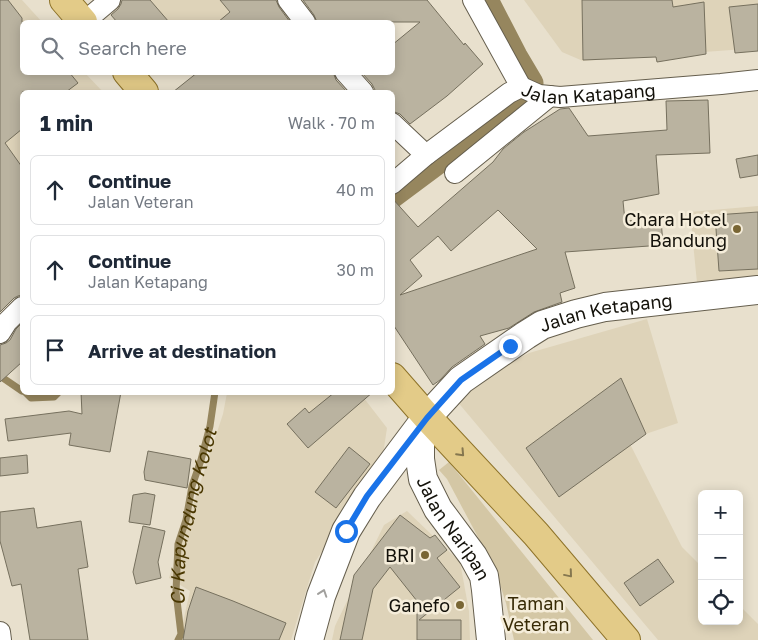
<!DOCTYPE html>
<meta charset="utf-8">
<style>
:root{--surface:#fff;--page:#f2f2f3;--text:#1f2937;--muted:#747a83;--line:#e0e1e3}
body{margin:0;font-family:"Golos Text",sans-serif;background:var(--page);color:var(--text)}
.controls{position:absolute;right:15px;bottom:15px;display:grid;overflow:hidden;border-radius:8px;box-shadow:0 2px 12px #0003}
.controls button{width:45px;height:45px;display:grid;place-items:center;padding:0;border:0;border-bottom:1px solid var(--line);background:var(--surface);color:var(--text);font:25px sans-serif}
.stop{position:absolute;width:15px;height:15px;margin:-11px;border:4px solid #1a73e8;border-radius:50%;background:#fff}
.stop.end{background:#1a73e8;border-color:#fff;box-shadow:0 1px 5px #0008}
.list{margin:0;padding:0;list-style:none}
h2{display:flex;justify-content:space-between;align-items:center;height:65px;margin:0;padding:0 20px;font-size:21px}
h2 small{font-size:16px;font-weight:400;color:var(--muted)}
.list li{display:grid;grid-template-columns:32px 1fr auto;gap:15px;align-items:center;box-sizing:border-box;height:70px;margin:0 10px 10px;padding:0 10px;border:1px solid var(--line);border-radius:8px}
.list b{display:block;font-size:19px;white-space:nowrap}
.list p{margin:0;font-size:16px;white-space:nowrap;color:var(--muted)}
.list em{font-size:16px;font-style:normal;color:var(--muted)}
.icon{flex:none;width:28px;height:28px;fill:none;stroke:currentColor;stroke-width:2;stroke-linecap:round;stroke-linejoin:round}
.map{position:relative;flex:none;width:758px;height:640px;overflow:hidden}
.search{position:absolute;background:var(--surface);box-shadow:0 2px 12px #0003;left:20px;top:20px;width:375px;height:55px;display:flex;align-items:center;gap:12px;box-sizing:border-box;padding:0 18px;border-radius:8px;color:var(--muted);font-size:19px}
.panel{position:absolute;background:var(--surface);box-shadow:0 2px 12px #0003;left:20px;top:90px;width:375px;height:305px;border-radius:8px}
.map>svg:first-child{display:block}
.built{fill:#ded3b9}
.green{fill:#d4c7a5}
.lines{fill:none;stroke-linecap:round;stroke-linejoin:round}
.stream{stroke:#96865e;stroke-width:7}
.canal{stroke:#96865e;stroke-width:25}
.building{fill:#bab3a0;stroke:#76705e;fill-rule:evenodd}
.street-casing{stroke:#655e4d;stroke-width:22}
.secondary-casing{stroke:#655e4d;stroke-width:30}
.primary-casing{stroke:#8e7329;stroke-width:30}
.street{stroke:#fff;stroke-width:20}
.secondary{stroke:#fff;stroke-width:28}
.primary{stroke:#e3cb88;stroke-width:28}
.oneway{stroke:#85774f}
.oneway2{stroke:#a1a09d}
.route{stroke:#1a73e8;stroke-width:6}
.poi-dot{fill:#796634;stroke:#f5edda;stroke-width:2}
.labels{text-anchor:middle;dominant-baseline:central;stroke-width:5;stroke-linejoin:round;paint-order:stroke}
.street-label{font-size:18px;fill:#13110a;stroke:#f5edda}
.poi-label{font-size:18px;fill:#13110a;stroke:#f5edda;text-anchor:end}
.park-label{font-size:18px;fill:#382b07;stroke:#f5edda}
.water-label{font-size:19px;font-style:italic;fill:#493700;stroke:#f5edda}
</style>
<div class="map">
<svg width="758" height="640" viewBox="0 0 758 640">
<rect width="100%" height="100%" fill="#e8e0cd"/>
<!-- built -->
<g class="built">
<path d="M0,0h22l20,22h-20v50l63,1 18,19h-81v105l-22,4z"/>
<path d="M124,0h157l19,22h-180l-11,-11z"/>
<path d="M524,0h234v48l-175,13 -21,-9z"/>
<path d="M758,206v72l-61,5 -7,-71z"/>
<path d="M647,319l31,104 -50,17 54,107 20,20v54h37v-16l19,19v16h-100l-202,-240 14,-16 59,-31z"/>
<path d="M227,393h133l27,35 -5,33 -21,30 -46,71 -24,78h-112l11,-49 -21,-13 54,-164z"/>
<path d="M407,511l53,51 9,49 1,29h-138l3,-14 49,-101z"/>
</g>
<!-- green -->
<path class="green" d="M449,462l144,178h-79l-8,-37 -11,-34 -48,-90 -8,-9z"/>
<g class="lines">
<!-- stream -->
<g class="stream">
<path d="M0,376l22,15"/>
<path d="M25,392l6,6 23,-1 5,-5"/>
<path id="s1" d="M178,640l3,-6 -5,-42 2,-48 8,-24 6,-34 9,-26 9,-34 5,-34"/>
</g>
<!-- canal -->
<path class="canal" d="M392,196l102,-76 34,-22 3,-15 -16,-27 -29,-56"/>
</g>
<!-- building -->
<g class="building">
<path d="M0,0h8l14,18v54h47l9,11 -12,9h-44v37l-17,14 17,24v128l-4,1 -4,2 -14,14z"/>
<path d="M122,0h28l19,22h-52l-6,-7 7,-6 3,-5z"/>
<path d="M220,0h56l3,7 11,15h-72l12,-10z"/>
<path d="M303,0h124l37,45 1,-2 18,21 -36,32 -37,28 -10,-10 -8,-3v-19h-16l-4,-8 -11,-12h31v-27l28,-23h-103l-3,-7z"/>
<path d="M582,0h90l1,7 31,-5 2,52 -49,8 -1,-5 -73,3z"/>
<path d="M758,4v47l-23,2 -6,-46z"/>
<path d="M198,72h135l3,8 11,12h-174z"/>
<path d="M708,100l2,53 -54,2 3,39 -36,7 2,20 36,-2 2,26 -98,7 10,36 -15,5 2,9 -28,10 -25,16 -29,8 5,8 -33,23 -12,13 -7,5 -41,-62v-125l26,29 75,-65 10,-13 21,-17 36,-23 9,-1 19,28 79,-6 -1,-29zM498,210l39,39 -137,46 22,-19 -12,-16 28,-24 13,15z"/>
<path d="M758,155v20l-18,3 -4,-19z"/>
<path d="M758,212v57l-39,2 -4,-56z"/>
<path d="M22,323v39l-22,20v-37l6,-2 4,-3 6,-11z"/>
<path d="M621,378l25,56 -87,63 -33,-49z"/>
<path d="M81,392h40l-11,60 -41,-7 2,-12 -63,8 -3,-22 64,-8 13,3z"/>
<path d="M335,392h38l-65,56 -21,-24 18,-16 4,5z"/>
<path d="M349,447l21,17 -34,44 -21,-16z"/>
<path d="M148,451l43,8 -4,29 -42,-8 -1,-8z"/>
<path d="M27,455l1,18 -28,3v-18z"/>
<path d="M145,493l10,2 -5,30 -21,-3 4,-27z"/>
<path d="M34,508l3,20 44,-7 7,46 -10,2 10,71h-58l-9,-56 -9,2 -12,-45v-29z"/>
<path d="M400,515l30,23 5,-3 12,15 -10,8 23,29 -41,33h42v20h-44v-39l-27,-34 -17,22 -11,51h-22l14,-65z"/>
<path d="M143,526l22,5 -7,31 3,16 -25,6 -3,-12z"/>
<path d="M658,559l16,23 -34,24 -16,-23z"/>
<path d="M196,587l37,14 53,22 -7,17h-96l5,-29z"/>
</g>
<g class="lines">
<!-- street casing -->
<g class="street-casing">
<g id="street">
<path d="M288,0l17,22"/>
<path d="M473,0l48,87"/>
<path d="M84,22l26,-22"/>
<path d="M345,72l18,20"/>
<path d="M392,123l34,32"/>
<path d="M455,173l95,-77"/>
<path id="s2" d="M392,184l34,-29 83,-62 12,-6 18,8 21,2 161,-13 37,-4"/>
<path d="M0,333l7,-11 15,-15"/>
<path d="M0,632l1,8"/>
</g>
</g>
<!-- secondary casing -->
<g class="secondary-casing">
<g id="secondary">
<path id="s3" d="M425,423l-5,16v20l3,20 15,30 35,47 11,20 2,14 5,50"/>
<path id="s4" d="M309,640l12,-44 25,-65 21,-34 60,-80 34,-37 65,-45 16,-10 34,-11 29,-7 153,-17"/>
</g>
</g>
<!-- primary casing -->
<g class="primary-casing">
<g id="primary">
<path d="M64,0l19,22"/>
<path d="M127,72l17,20"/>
<path d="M392,377l35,40 109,117 90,106"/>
</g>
</g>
<!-- street -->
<use href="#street" class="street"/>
<!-- secondary -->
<use href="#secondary" class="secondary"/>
<!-- primary -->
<use href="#primary" class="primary"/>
</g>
<!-- one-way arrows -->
<defs><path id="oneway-chevron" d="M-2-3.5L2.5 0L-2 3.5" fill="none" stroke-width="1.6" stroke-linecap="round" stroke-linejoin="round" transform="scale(1.25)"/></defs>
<g class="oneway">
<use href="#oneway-chevron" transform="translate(461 453) rotate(47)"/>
<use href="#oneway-chevron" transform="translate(569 574) rotate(50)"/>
</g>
<use class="oneway2" href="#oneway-chevron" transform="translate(323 593) rotate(-71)"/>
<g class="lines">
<!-- route -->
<path class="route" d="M346,531l21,-35 60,-78 34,-38 49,-34"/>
</g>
<!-- markers -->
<g class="poi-dot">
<circle cx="737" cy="229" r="5"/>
<circle cx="425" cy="555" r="5"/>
<circle cx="460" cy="605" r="5"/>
</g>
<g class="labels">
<!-- street labels -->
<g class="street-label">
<text stroke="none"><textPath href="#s2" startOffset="231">Jalan Katapang</textPath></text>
<text stroke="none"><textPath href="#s4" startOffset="469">Jalan Ketapang</textPath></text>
<text stroke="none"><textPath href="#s3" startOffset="115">Jalan Naripan</textPath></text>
</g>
<!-- poi labels -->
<g class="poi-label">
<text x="727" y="219">Chara Hotel<tspan x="727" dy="21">Bandung</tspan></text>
<text x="415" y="555">BRI</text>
<text x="450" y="605">Ganefo</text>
</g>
<!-- park labels -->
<g class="park-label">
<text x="536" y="603">Taman<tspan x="536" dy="21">Veteran</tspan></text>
</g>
<!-- water labels -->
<g class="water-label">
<text stroke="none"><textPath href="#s1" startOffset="126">Ci Kapundung Kolot</textPath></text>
</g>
</g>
</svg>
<div class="controls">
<button>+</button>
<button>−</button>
<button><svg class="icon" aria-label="locate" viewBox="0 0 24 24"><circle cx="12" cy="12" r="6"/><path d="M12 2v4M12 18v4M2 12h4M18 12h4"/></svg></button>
</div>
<div class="stop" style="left:346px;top:531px"></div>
<div class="stop end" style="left:510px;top:346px"></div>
<div class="search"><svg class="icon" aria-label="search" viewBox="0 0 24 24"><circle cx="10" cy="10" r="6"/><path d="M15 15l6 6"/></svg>Search here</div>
<section class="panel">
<h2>1 min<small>Walk · 70 m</small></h2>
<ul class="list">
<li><svg class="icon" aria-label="ahead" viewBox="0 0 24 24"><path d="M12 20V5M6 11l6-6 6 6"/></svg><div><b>Continue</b><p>Jalan Veteran</p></div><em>40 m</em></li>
<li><svg class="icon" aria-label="ahead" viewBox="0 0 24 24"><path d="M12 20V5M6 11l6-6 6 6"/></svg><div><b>Continue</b><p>Jalan Ketapang</p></div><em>30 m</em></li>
<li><svg class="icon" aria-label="arrive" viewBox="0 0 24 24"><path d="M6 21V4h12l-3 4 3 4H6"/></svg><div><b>Arrive at destination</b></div></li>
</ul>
</section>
</div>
